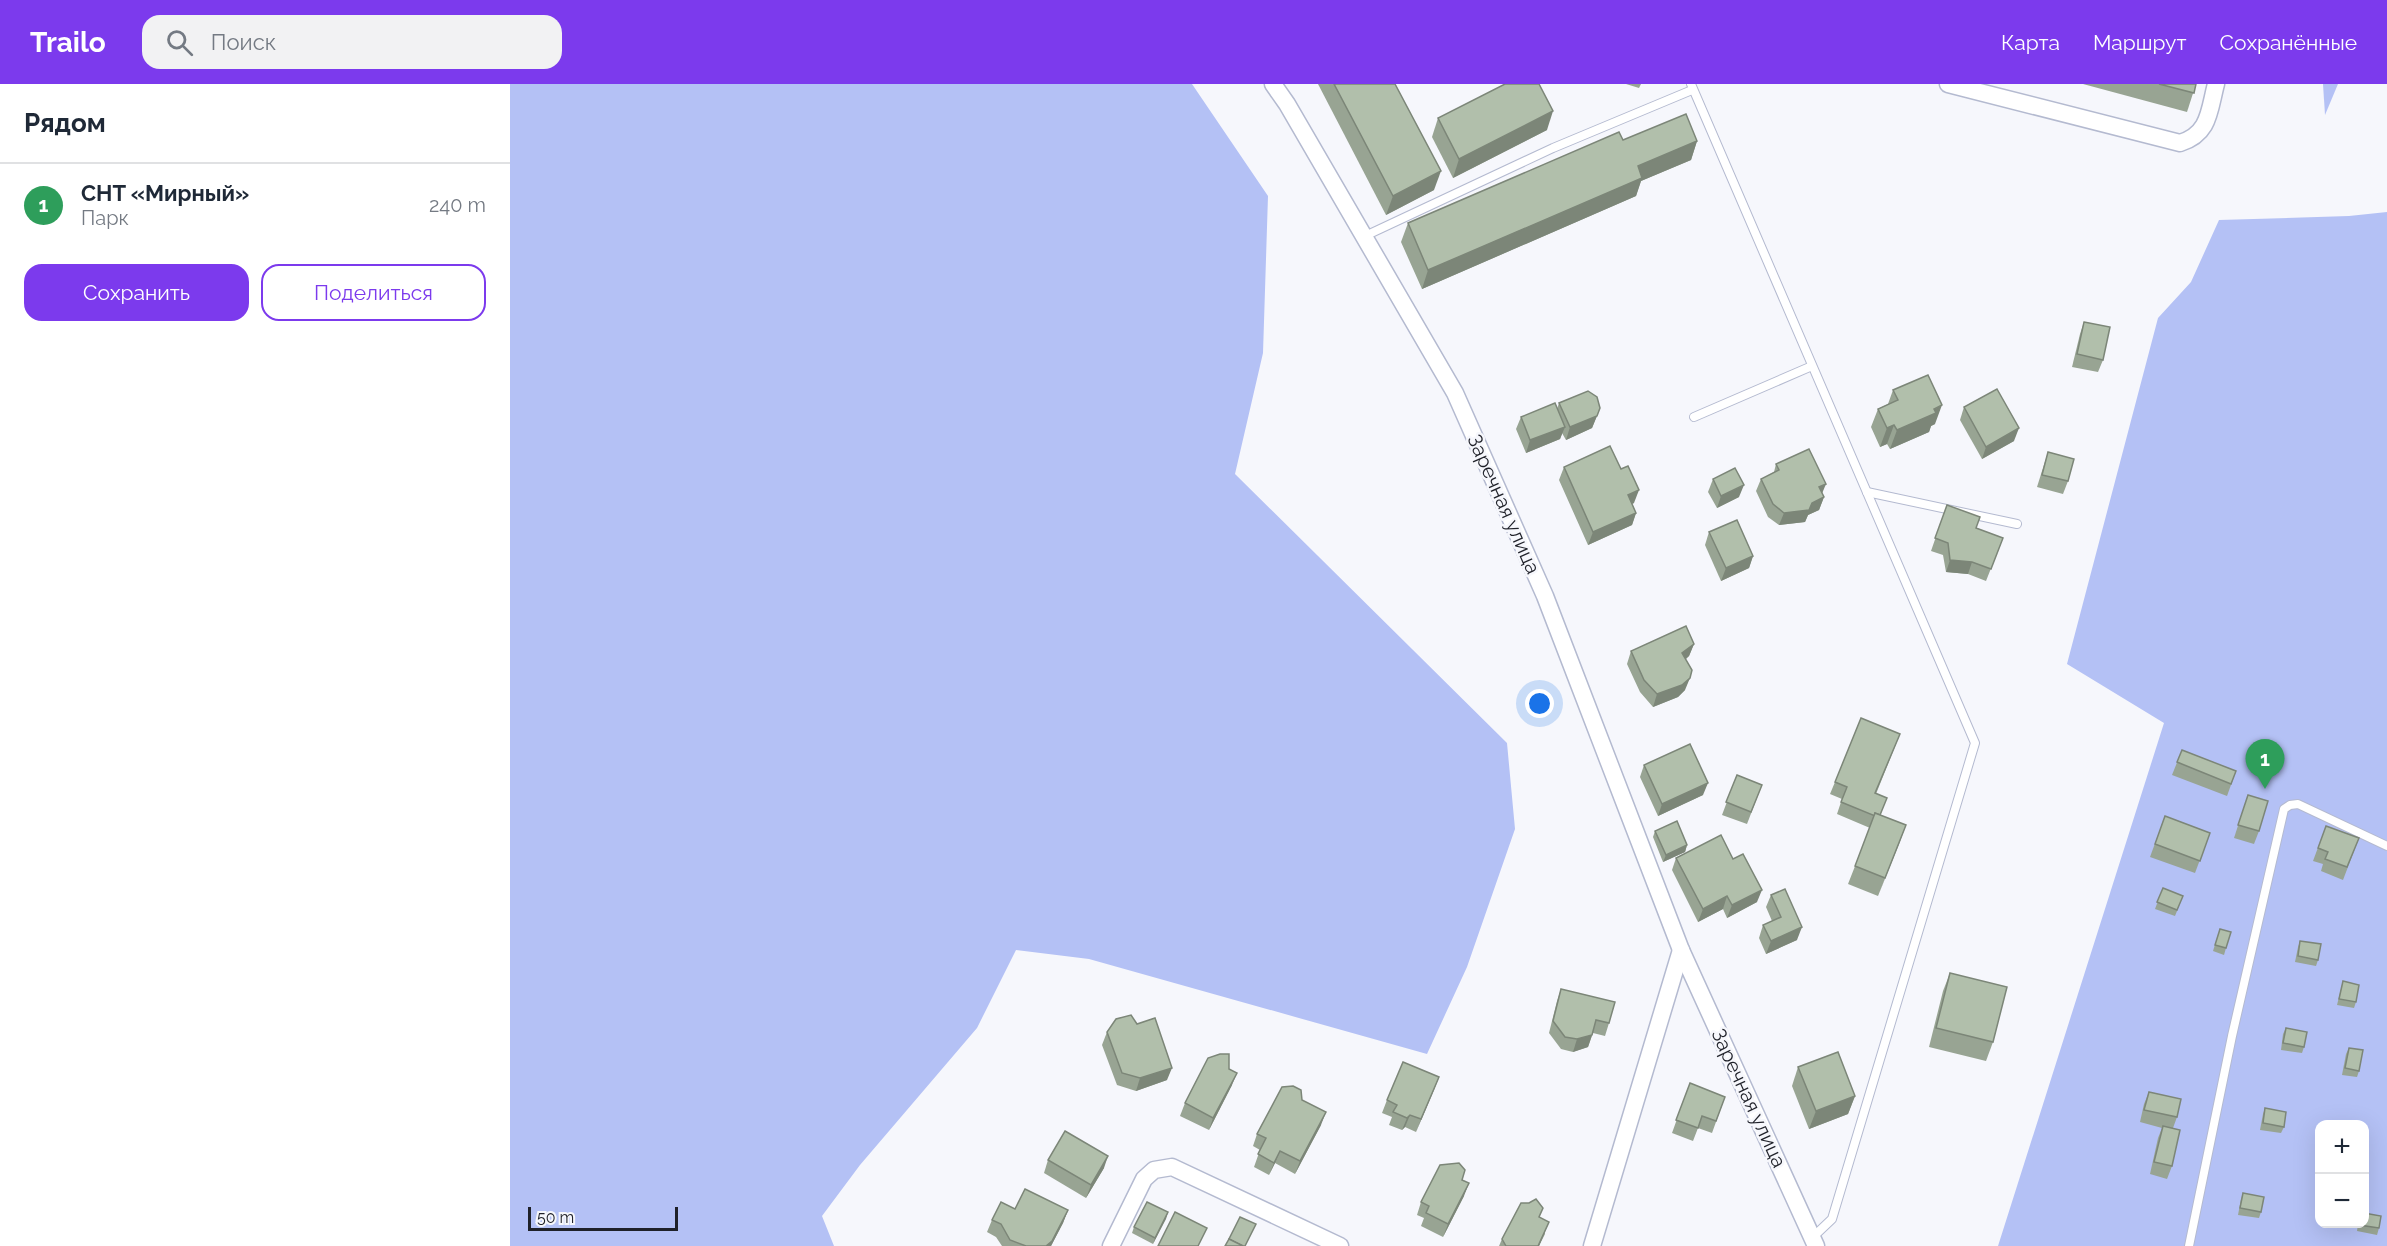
<!DOCTYPE html>
<html lang="ru">
<meta charset="utf-8">
<style>
:root{--surface:#fff;--page:#f2f2f3;--text:#1f2937;--muted:#747a83;--line:#e0e1e3;--accent:#7c3aed}
body{margin:0;font-family:Raleway,sans-serif;background:var(--page);color:var(--text)}
.controls{position:absolute;right:18px;bottom:18px;display:grid;overflow:hidden;border-radius:12px;box-shadow:0 6px 24px #0002}
.controls button{width:54px;height:54px;display:grid;place-items:center;padding:0;border:0;border-bottom:2px solid var(--line);background:var(--surface);color:var(--text);font:30px sans-serif}
.scale{position:absolute;left:18px;bottom:15px;width:150px;box-sizing:border-box;padding-left:6px;border:3px solid #1f2129;border-top:0;font-size:16px;line-height:21px;white-space:nowrap;color:#1f2129;-webkit-text-stroke:4px #f6f7fc;paint-order:stroke}
.you{position:absolute;left:1030px;top:620px;width:21px;height:21px;margin:-15px;border:4px solid #fff;border-radius:50%;background:#1a73e8;box-shadow:0 0 0 9px #1a73e833}
.badge{display:grid;place-items:center;width:39px;height:39px;border-radius:50%;background:var(--accent);color:#fff;font-size:20px;font-weight:700}
.pin{position:absolute;translate:-50% -50px;filter:drop-shadow(0 2px 3px #0008)}
.pin::after{content:'';position:absolute;top:32px;width:21px;height:18px;background:inherit;clip-path:polygon(0 0,100% 0,50% 100%)}
.list{margin:0;padding:0;list-style:none}
h2{display:flex;justify-content:space-between;align-items:center;height:78px;margin:0;padding:0 24px;font-size:26px}
h2 small{font-size:20px;font-weight:400;color:var(--muted)}
.list li{display:grid;grid-template-columns:39px 1fr auto;gap:18px;align-items:center;box-sizing:border-box;height:84px;padding:0 24px;border-top:2px solid var(--line)}
.list b{display:block;font-size:22px;white-space:nowrap}
.list p{margin:0;font-size:20px;white-space:nowrap;color:var(--muted)}
.list em{font-size:20px;font-style:normal;color:var(--muted)}
.actions{display:flex;gap:12px;padding:18px 24px}
.actions a{flex:1;padding:14px 0;border:2px solid var(--accent);border-radius:18px;text-align:center;font-size:21px;color:var(--accent)}
.actions .main{background:var(--accent);color:#fff}
.icon{flex:none;width:33px;height:33px;fill:none;stroke:currentColor;stroke-width:2;stroke-linecap:round;stroke-linejoin:round}
.map{position:relative;flex:none;width:1877px;height:1162px;overflow:hidden}
header{display:flex;align-items:center;gap:36px;box-sizing:border-box;height:84px;padding:0 30px;background:var(--accent);color:#fff}
header strong{font-size:28px}
nav{display:flex;gap:33px;margin-inline-start:auto;font-size:21px}
.search{width:420px;height:54px;background:var(--page);display:flex;align-items:center;gap:15px;box-sizing:border-box;padding:0 21px;border-radius:18px;color:var(--muted);font-size:22px}
main{display:flex}
aside{flex:1;background:var(--surface)}
.map>svg:first-child{display:block}
.green{fill:#b4c1f5;fill-rule:evenodd}
.lines{fill:none;stroke-linecap:round;stroke-linejoin:round}
.service-casing{stroke:#b4bad0;stroke-width:10}
.minor-casing{stroke:#b4bad0;stroke-width:19}
.service{stroke:#fff;stroke-width:8}
.minor{stroke:#fff;stroke-width:16}
.wall{fill:#98a493}
.shaded-wall{fill:#7c8678}
.building{fill:#b1bfab;stroke:#7c8678;stroke-width:1.5}
.labels{text-anchor:middle;dominant-baseline:central;stroke-width:5;stroke-linejoin:round;paint-order:stroke}
.street-label{font-size:20px;fill:#1f2129;stroke:#f6f7fc}
</style>
<header>
<strong>Trailo</strong>
<div class="search"><svg class="icon" aria-label="search" viewBox="0 0 24 24"><circle cx="10" cy="10" r="6"/><path d="M15 15l6 6"/></svg>Поиск</div>
<nav><a>Карта</a><a>Маршрут</a><a>Сохранённые</a></nav>
</header>
<main>
<aside>
<h2>Рядом<small></small></h2>
<ul class="list">
<li><span class="badge" style="background:#2e9e5b">1</span><div><b>СНТ «Мирный»</b><p>Парк</p></div><em>240 m</em></li>
</ul>
<div class="actions"><a class="main">Сохранить</a><a>Поделиться</a></div>
</aside>
<div class="map">
<svg width="1877" height="1162" viewBox="0 0 1877 1162">
<rect width="100%" height="100%" fill="#f6f7fc"/>
<!-- green -->
<g class="green">
<path d="M0,0h682l76,112 -5,157 -28,121 272,269 8,86 -48,138 -40,87 -338,-95 -73,-9 -39,78 -117,137 -38,51 12,30h-324z"/>
<path d="M1813,0h15l-13,31z"/>
<path d="M1877,128v1034h-389l166,-523 -97,-59 91,-346 33,-36 28,-62 130,-4zM1810,1040h44v100h-44z"/>
</g>
<g class="lines">
<!-- service casing -->
<g class="service-casing">
<g id="service">
<path d="M1181,0l284,659 -143,476 -19,18"/>
<path d="M855,152l188,-88 139,-58"/>
<path d="M1184,333l118,-51"/>
<path d="M1357,408l150,32"/>
<path d="M1679,1162l43,-210 52,-227 6,-4 8,-1 89,42"/>
</g>
</g>
<!-- minor casing -->
<g class="minor-casing">
<g id="minor">
<path d="M763,0l14,20 168,289 90,203 136,354 135,296"/>
<path d="M1438,0l232,59c30,-9 29,-33 36,-59"/>
<path d="M601,1162l33,-67 10,-9 18,-3 168,79"/>
<path d="M1082,1162l89,-296"/>
</g>
</g>
<!-- service -->
<use href="#service" class="service"/>
<!-- minor -->
<use href="#minor" class="minor"/>
</g>
<!-- wall -->
<g class="wall">
<path d="M808,0h77l39,106 -48,25z"/>
<path d="M1116,0h15l-2,4z"/>
<path d="M1573,0h113l-9,28z"/>
<path d="M928,34l109,12 -94,48 -21,-41z"/>
<path d="M1113,56l74,1 -6,19 -50,21 -5,15 -214,93 -21,-47 7,-19z"/>
<path d="M1574,238l19,38 -5,12 -26,-5 8,-33z"/>
<path d="M1383,306l42,34 -4,2 -2,6 -39,17 -3,-5 -7,3 -9,-20 7,-18 10,-5z"/>
<path d="M1049,319l41,5 -8,20 -26,12 -4,-7 -2,6 -34,14 -10,-24 5,-12 36,-8z"/>
<path d="M1454,323l50,34 -32,18 -22,-39z"/>
<path d="M1538,368l20,29 -5,13 -26,-7z"/>
<path d="M1266,380l46,30 2,3 -5,13 -11,5 -3,7 -26,3 -11,-8 -12,-26 5,-12 13,-7z"/>
<path d="M1054,383l70,36 -2,1 4,9 -4,12 -44,20 -29,-65z"/>
<path d="M1203,395l26,18 -22,11 -9,-16z"/>
<path d="M1437,421l29,23 27,10 -17,43 -18,-7 -22,-2 -3,-17 -12,-4z"/>
<path d="M1199,448l44,24 -4,12 -28,13 -16,-36z"/>
<path d="M1184,560l-5,12 -3,3 -1,31 -7,7 -25,10 -13,-15 -13,-28 4,-13z"/>
<path d="M1390,650l-24,60 4,21 26,10 -28,71 -30,-12 22,-56 -33,-14 5,-15 -12,-5 5,-12z"/>
<path d="M1672,666l54,21 -9,25 -55,-21z"/>
<path d="M1134,681l59,30 -45,21 -18,-39z"/>
<path d="M1227,691l25,10 -15,39 -25,-9z"/>
<path d="M1738,711l11,36 -5,13 -20,-6z"/>
<path d="M1655,732l45,17 -15,40 -45,-16z"/>
<path d="M1816,742l33,12 -16,42 -22,-9 2,-7 -10,-3z"/>
<path d="M1145,747l32,14 -2,7 -22,10 -10,-25z"/>
<path d="M1166,774l57,1 24,43 -30,16 -4,-9 -25,13 -26,-52z"/>
<path d="M1653,804l20,8 -8,20 -20,-7z"/>
<path d="M1261,811l26,45 -31,14 -7,-16 4,-13 9,-4 -6,-14z"/>
<path d="M1710,845l6,19 -2,7 -11,-4z"/>
<path d="M1790,857l18,19 -2,6 -21,-4 3,-15z"/>
<path d="M1440,889l43,69 -7,19 -57,-14 14,-56z"/>
<path d="M1833,897l13,21 -2,6 -17,-3z"/>
<path d="M1051,905l48,34 -4,13 -12,-3 -5,14 -15,5 -12,-3 -12,-16 8,-32z"/>
<path d="M627,940l30,56 -31,11 -19,-6 -15,-40 5,-13z"/>
<path d="M1776,944l18,19 -2,6 -21,-3 2,-16z"/>
<path d="M1839,964l10,23 -2,6 -15,-2 4,-21z"/>
<path d="M1288,983l57,29 -7,18 -39,15 -17,-43z"/>
<path d="M719,985l3,16 -23,45 -29,-14 5,-13z"/>
<path d="M929,993l-23,55 -11,-5 -3,3 -13,-5 3,-8 -10,-4 5,-13z"/>
<path d="M1180,999l35,14 -13,36 -14,-5 -5,13 -21,-8z"/>
<path d="M1639,1008l28,25 -4,11 -1,38 -5,13 -17,-5 8,-36 4,-10 -22,-6 4,-18z"/>
<path d="M1755,1024l19,19 -3,6 -21,-3 3,-16z"/>
<path d="M811,1041l-26,49 -20,-11 -6,12 -15,-8 6,-17 -7,-4 4,-12z"/>
<path d="M538,1076l56,8 -18,30 -42,-25z"/>
<path d="M952,1096l2,16 -21,41 -22,-11 3,-8 -7,-3 4,-13z"/>
<path d="M1733,1109l18,19 -2,6 -21,-3 3,-16z"/>
<path d="M505,1125l53,1 -5,13 -12,23h-49l-6,-9 -9,-5 5,-12z"/>
<path d="M658,1128l-15,32 -21,-11 2,-6z"/>
<path d="M1030,1133l5,17 -6,12h-40l3,-7z"/>
<path d="M1848,1140h6l15,4 -2,7 -20,-4z"/>
</g>
<!-- shaded-wall -->
<g class="shaded-wall">
<path d="M1043,27l-6,19 -94,48 6,-19z"/>
<path d="M1187,57l-6,19 -50,21 -5,15 -214,93 6,-19 210,-104z"/>
<path d="M931,87l-7,19 -48,25 7,-19z"/>
<path d="M1432,321l-7,19 -4,2 -2,6 -39,17 7,-19z"/>
<path d="M1087,332l-5,12 -26,12 4,-13z"/>
<path d="M1384,341l-7,19 -7,3 7,-19z"/>
<path d="M1055,343l-5,12 -34,14 4,-13z"/>
<path d="M1509,344l-5,13 -32,18 4,-12z"/>
<path d="M1316,400l-5,12 -2,-9z"/>
<path d="M1234,401l-5,12 -22,11 4,-12z"/>
<path d="M1129,406l-5,13 -10,4 4,-12z"/>
<path d="M1314,413l-5,13 -11,5 -3,7 -26,3 5,-12 28,-10z"/>
<path d="M1126,429l-4,12 -44,20 5,-13z"/>
<path d="M1243,472l-4,12 -28,13 5,-13z"/>
<path d="M1440,476l22,2 -4,12 -22,-2z"/>
<path d="M1184,560l-5,12 -11,9 4,-12z"/>
<path d="M1180,594l-5,12 -7,7 -25,10 4,-13z"/>
<path d="M1198,699l-5,12 -45,21 4,-12z"/>
<path d="M1396,741l-7,19 -21,52 7,-18z"/>
<path d="M1177,761l-2,7 -22,10 3,-7z"/>
<path d="M1252,806l-5,12 -30,16 5,-13z"/>
<path d="M1217,812l-4,13 -25,13 5,-13z"/>
<path d="M1292,843l-5,13 -31,14 5,-13z"/>
<path d="M1082,951l-4,12 -15,5 4,-13z"/>
<path d="M662,984l-5,12 -31,11 4,-13z"/>
<path d="M727,989l-5,12 -23,45 4,-12z"/>
<path d="M929,993l-5,13 -18,42 5,-13z"/>
<path d="M1345,1012l-7,18 -39,15 7,-18z"/>
<path d="M816,1028l-5,13 -26,49 5,-13z"/>
<path d="M900,1031l-5,12 -3,3 5,-12z"/>
<path d="M770,1067l-5,12 -6,12 5,-12z"/>
<path d="M598,1072l-4,12 -18,30 5,-13z"/>
<path d="M959,1099l-5,13 -21,41 5,-13z"/>
<path d="M558,1126l-5,13 -12,23h-5z"/>
<path d="M658,1128l-2,7 -13,25 2,-6z"/>
<path d="M1039,1138l-10,24h-1z"/>
</g>
<!-- building -->
<g class="building">
<path d="M824,0h61l46,87 -48,25z"/>
<path d="M995,0h34l14,27 -94,48 -21,-41z"/>
<path d="M1649,0h37l-2,9z"/>
<path d="M1176,30l11,27 -59,25 4,12 -214,92 -20,-47 211,-91 4,8z"/>
<path d="M1574,238l26,5 -7,33 -26,-6z"/>
<path d="M1418,291l14,30 -8,4 2,4 -39,17 -3,-5 -7,3 -9,-19 20,-9 -5,-10z"/>
<path d="M1487,305l22,39 -33,19 -22,-40z"/>
<path d="M1078,307l9,6 3,11 -3,8 -27,11 -11,-24z"/>
<path d="M1045,319l10,24 -35,13 -9,-23z"/>
<path d="M1100,362l11,23 7,-3 11,24 -11,5 8,18 -43,19 -29,-65z"/>
<path d="M1299,365l17,35 -7,3 5,10 -12,6 -3,7 -25,3 -11,-9 -12,-25 18,-9 -3,-6z"/>
<path d="M1538,368l26,7 -6,22 -26,-6z"/>
<path d="M1225,384l9,17 -23,11 -8,-17z"/>
<path d="M1437,421l33,12 -4,11 27,10 -12,31 -19,-7 -22,-2 -2,-17 -13,-5z"/>
<path d="M1227,436l16,36 -27,12 -17,-36z"/>
<path d="M1176,542l8,18 -12,9 10,17 -2,8 -8,7 -25,9 -13,-14 -13,-29z"/>
<path d="M1351,634l39,16 -25,59 12,5 -7,17 -5,-2v3l-34,-14 6,-15 -12,-5z"/>
<path d="M1180,660l18,39 -46,21 -18,-39z"/>
<path d="M1672,666l54,21 -5,13 -54,-22z"/>
<path d="M1227,691l25,10 -11,27 -25,-10z"/>
<path d="M1738,711l20,6 -9,30 -21,-6z"/>
<path d="M1365,729l31,12 -21,53 -30,-12z"/>
<path d="M1655,732l45,17 -10,28 -45,-17z"/>
<path d="M1167,737l10,24 -21,10 -11,-24z"/>
<path d="M1816,742l33,12 -12,29 -22,-8 3,-7 -10,-4z"/>
<path d="M1211,751l12,24 10,-5 19,36 -30,15 -5,-9 -24,13 -27,-51z"/>
<path d="M1653,804l20,8 -6,14 -20,-8z"/>
<path d="M1275,805l17,38 -31,14 -8,-16 18,-8 -10,-22z"/>
<path d="M1710,845l11,3 -5,16 -11,-3z"/>
<path d="M1790,857l21,3 -3,16 -20,-4z"/>
<path d="M1440,889l57,14 -14,55 -57,-14z"/>
<path d="M1833,897l16,4 -3,17 -17,-3z"/>
<path d="M1051,905l54,13 -6,21 -13,-3 -4,15 -15,4 -12,-2 -12,-16z"/>
<path d="M621,931l6,9 18,-6 17,50 -32,10 -18,-5 -15,-41 9,-13z"/>
<path d="M1776,944l21,4 -3,15 -21,-4z"/>
<path d="M1839,964l14,2 -4,21 -14,-3z"/>
<path d="M1328,968l17,44 -39,15 -18,-44z"/>
<path d="M710,970h9v15l8,4 -24,45 -28,-15 23,-45z"/>
<path d="M893,978l36,15 -18,42 -11,-4 -3,3 -14,-6 4,-7 -10,-5z"/>
<path d="M1180,999l35,14 -9,24 -14,-5 -4,12 -22,-8z"/>
<path d="M783,1002l8,4 1,10 24,12 -26,49 -20,-10 -6,12 -16,-9 8,-16 -9,-4 25,-47z"/>
<path d="M1639,1008l32,7 -4,18 -33,-7z"/>
<path d="M1755,1024l21,4 -2,15 -21,-4z"/>
<path d="M1653,1042l17,4 -8,36 -18,-4z"/>
<path d="M555,1047l43,25 -17,29 -43,-25z"/>
<path d="M949,1079l6,7 -3,10 7,3 -21,41 -22,-11 3,-7 -8,-4 19,-37z"/>
<path d="M515,1105l43,21 -16,31 -6,5h-20l-16,-6 -9,-16 -9,-4 9,-18 14,7z"/>
<path d="M1733,1109l21,4 -3,15 -21,-4z"/>
<path d="M1026,1115l7,9 -4,9 10,5 -11,24h-32l-4,-7 19,-36h8z"/>
<path d="M637,1118l21,10 -13,26 -21,-11z"/>
<path d="M665,1128l32,16 -9,18h-40z"/>
<path d="M1854,1129l17,3 -2,12 -20,-3v-1h5z"/>
<path d="M730,1133l16,7 -11,22h-2l-14,-7z"/>
<path d="M719,1155l14,7h-18z"/>
</g>
<g class="labels">
<!-- street labels -->
<g class="street-label">
<text transform="translate(994 420) rotate(66)">Заречная улица</text>
<text transform="translate(1239 1014) rotate(65)">Заречная улица</text>
</g>
</g>
</svg>
<div class="controls">
<button>+</button>
<button>−</button>
</div>
<div class="scale">50 m</div>
<div class="you"></div>
<div class="pin badge" style="left:1755px;top:705px;background:#2e9e5b">1</div>
</div>
</main>
